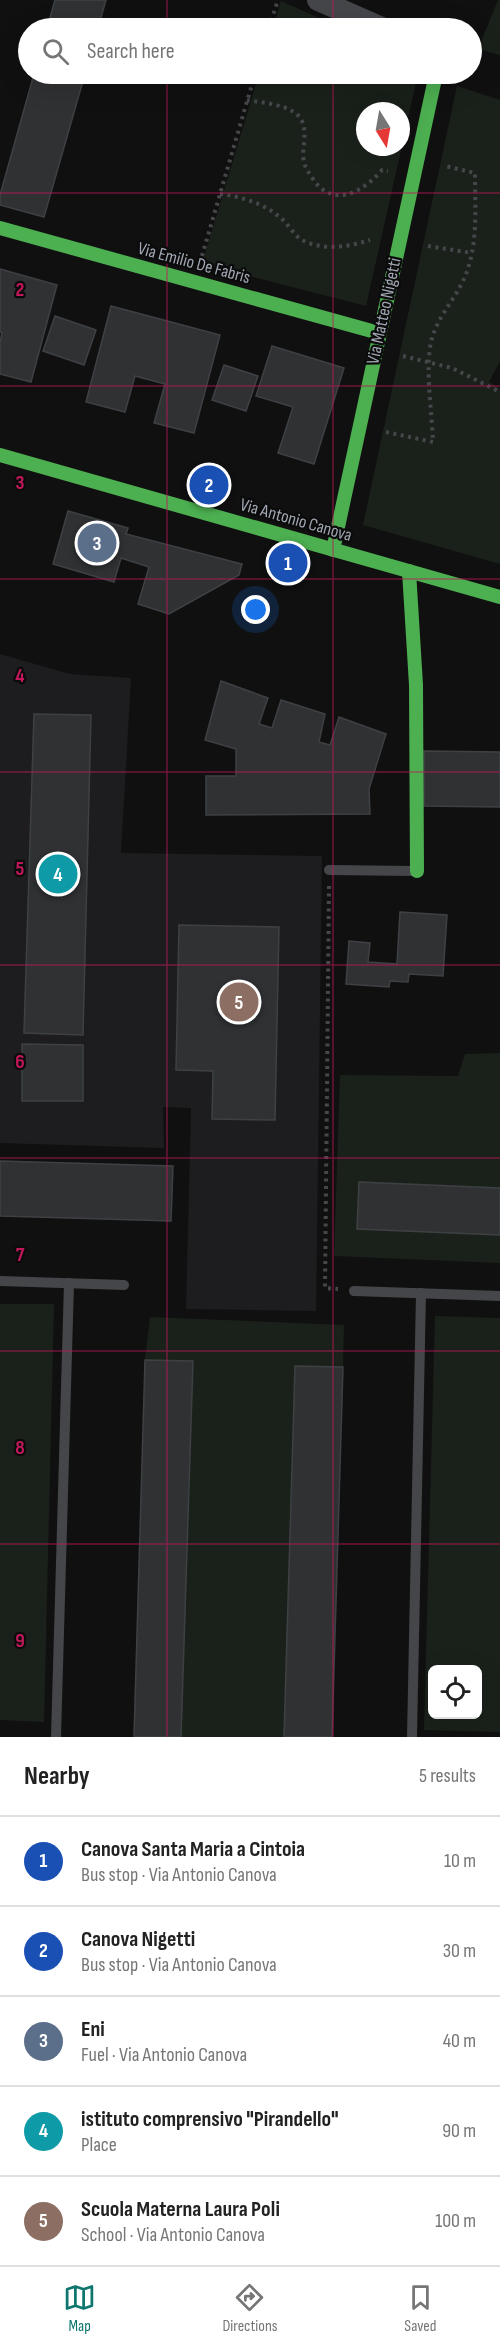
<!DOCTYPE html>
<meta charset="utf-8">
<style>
:root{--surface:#fff;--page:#f2f2f2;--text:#222;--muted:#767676;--line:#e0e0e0;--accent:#0f766e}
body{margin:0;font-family:"Sofia Sans Condensed",sans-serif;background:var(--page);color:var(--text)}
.controls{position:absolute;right:18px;bottom:18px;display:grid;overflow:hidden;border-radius:9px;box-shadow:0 6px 24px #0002}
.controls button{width:54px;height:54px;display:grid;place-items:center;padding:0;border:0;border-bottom:2px solid var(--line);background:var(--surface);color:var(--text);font:30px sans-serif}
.compass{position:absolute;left:356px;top:102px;width:54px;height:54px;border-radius:50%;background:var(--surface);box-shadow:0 6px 24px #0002;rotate:169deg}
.you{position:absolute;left:256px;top:610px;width:21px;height:21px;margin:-15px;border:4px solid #fff;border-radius:50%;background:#1a73e8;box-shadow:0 0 0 9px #1a73e833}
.badge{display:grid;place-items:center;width:39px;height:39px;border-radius:50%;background:var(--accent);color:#fff;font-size:20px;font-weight:700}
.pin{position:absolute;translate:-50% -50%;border:3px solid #fff;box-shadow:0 2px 6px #0006}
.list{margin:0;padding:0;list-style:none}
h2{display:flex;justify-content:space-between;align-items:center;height:78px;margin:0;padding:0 24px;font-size:26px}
h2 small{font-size:20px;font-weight:400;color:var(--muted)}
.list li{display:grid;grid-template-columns:39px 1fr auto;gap:18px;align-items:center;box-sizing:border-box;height:90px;padding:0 24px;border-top:2px solid var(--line)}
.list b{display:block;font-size:22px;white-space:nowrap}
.list p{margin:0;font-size:20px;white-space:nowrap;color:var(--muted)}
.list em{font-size:20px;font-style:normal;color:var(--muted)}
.icon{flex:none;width:33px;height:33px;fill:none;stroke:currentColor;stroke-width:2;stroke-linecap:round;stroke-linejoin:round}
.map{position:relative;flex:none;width:500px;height:1737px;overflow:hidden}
.search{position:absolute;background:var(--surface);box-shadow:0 6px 24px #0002;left:18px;right:18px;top:18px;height:66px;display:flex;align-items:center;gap:15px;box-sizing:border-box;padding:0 21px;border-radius:33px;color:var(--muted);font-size:22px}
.sheet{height:528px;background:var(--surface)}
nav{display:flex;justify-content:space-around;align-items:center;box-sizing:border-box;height:84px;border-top:2px solid var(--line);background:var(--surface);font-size:16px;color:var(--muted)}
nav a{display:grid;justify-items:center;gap:3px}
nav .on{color:var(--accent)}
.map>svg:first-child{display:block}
.built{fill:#1d1d1f}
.green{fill:#1a211a;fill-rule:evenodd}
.building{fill:#303133;stroke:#3e4144;stroke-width:1.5}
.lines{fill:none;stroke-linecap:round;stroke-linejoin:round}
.path{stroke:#46474b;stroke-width:4;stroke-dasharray:3 4.5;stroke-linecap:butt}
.lane{stroke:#444649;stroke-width:10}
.street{stroke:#444649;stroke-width:22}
.fast{stroke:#4caf50;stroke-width:14}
.grid{fill:none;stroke:#c2185b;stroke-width:1.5;stroke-opacity:0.55}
.labels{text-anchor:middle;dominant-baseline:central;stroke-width:4.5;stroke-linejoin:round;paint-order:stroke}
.street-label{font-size:18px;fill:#a0a7b2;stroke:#0b0b0c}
.grid-label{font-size:20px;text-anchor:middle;font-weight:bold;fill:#c2185b;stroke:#0b0b0c;stroke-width:4.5;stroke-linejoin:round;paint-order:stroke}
</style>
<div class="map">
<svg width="500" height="1737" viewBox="0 0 500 1737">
<rect width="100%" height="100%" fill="#101010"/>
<!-- built -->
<path class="built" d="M0,654l70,20 61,4 -10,175 201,3 -6,455 -130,-2 5,-201 -28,-1 1,41 -164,-5z"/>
<!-- green -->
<g class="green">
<path d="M498,0h2v55l-22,-6z"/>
<path d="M281,1l60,27h-68z"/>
<path d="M259,74h159l-52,232 -164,-42zM365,111h36v36h-36z"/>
<path d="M457,86l43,14v261l-11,21 11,6v176l-137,-39z"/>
<path d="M500,1053v135l-140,-6 140,53v28l-166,-7 6,-181 118,1 7,-22z"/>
<path d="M0,1304h54l-10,418 -44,-2z"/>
<path d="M435,1316l65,2v414l-76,-2zM432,1670h46v44h-46z"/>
<path d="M150,1317l194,8 -1,42 -48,-1 -11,371h-103l12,-375 -48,-2z"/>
</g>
<!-- building -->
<g class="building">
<path d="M55,0h51l-8,28h-51z"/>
<path d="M34,74h51l-41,143 -44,-12v-10z"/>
<path d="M0,269l57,16 -26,97 -31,-8v-32l2,-9 -2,-1z"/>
<path d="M111,306l109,29 -26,98 -40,-10 11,-39 -30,-8 -10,36 -39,-10z"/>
<path d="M55,316l41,14 -12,35 -41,-14z"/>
<path d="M272,346l72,22 -30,96 -36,-11 15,-46 -37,-11z"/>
<path d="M224,365l34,11 -12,35 -34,-11z"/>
<path d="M68,511l60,17 -2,6 116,30 -3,11 -70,39 -31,-10 11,-37 -28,-9 -7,24 -61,-18z"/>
<path d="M221,681l47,17 -9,26 13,4 9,-28 44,14 -6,28 11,3 9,-28 47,17 -17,55 1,25 -164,1v-39h30v-27l-31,-9z"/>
<path d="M34,714l57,1 -8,320 -59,-2z"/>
<path d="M424,751l76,1v55l-76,-1z"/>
<path d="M400,912l47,3 -4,61 -34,-2 -1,8 -18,-1 -1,6 -43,-3 3,-43 21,2 -2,19 29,2z"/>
<path d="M179,925l100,2 -4,193 -63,-1 1,-48 -37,-1z"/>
<path d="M22,1044l61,1v56h-61z"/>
<path d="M0,1161l173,5 -2,55 -171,-5z"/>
<path d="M359,1182l141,6v47l-143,-6z"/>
<path d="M145,1360l48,1 -12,376h-47z"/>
<path d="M295,1366l48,1 -11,370h-48z"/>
</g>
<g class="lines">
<!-- path -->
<g class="path">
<path d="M269,28l9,-28"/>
<path d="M247,100c15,3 47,4 55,21 6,13 -1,28 2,42 2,6 5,10 9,16 20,30 50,13 69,-9l6,1"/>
<path d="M220,194c23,3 46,10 63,26 6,6 12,16 19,20 22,11 46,7 68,0"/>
<path d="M428,246l44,7"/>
<path d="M202,256l53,-182"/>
<path d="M403,356l49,12 48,24"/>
<path d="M386,432l47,10c-1,-31 -8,-71 -2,-100 5,-22 20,-38 30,-57 18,-34 14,-75 14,-112l-30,-7"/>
<path d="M329,886l-4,402 13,1"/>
</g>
<!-- lane -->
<g class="lane">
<path d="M329,870l85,1"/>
<path d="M0,1281l124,4"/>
<path d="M354,1291l146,5"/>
<path d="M56,1737l13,-454"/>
<path d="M412,1737l9,-444"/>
</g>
<!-- street -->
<path class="street" d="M318,0l64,28"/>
<!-- fast -->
<g class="fast">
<path d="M0,228l379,105"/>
<path d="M0,455l500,142"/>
<path d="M333,550l103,-476"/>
<path d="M409,571l7,114 1,186"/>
</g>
</g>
<!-- grid -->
<path class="grid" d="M167,0v28M333,0v28M167,74v1663M333,74v1663M0,193h500M0,386h500M0,579h500M0,772h500M0,965h500M0,1158h500M0,1351h500M0,1544h500"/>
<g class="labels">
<!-- street labels -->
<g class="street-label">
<text transform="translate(194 263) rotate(15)">Via Emilio De Fabris</text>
<text transform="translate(384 311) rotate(-78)">Via Matteo Nigetti</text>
<text transform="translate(296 520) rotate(16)">Via Antonio Canova</text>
</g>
</g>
<g class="grid-label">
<text x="20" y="296">2</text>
<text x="20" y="489">3</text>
<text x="20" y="682">4</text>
<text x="20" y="875">5</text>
<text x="20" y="1068">6</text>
<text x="20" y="1261">7</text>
<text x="20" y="1454">8</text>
<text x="20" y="1647">9</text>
</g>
</svg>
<div class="controls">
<button><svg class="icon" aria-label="locate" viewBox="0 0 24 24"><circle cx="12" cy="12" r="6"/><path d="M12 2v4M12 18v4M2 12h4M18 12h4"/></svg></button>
</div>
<svg class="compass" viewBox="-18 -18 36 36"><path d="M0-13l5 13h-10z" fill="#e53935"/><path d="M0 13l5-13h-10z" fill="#767676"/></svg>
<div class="you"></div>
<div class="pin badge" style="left:288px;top:563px;background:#1a4fb4">1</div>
<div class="pin badge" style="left:209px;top:485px;background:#1a4fb4">2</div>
<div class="pin badge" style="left:97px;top:543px;background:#5c6f8a">3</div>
<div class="pin badge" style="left:58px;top:874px;background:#0f9aa8">4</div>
<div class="pin badge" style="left:239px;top:1002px;background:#8d6e63">5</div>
<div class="search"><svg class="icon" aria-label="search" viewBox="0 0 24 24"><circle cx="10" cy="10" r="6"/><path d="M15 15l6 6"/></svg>Search here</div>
</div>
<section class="sheet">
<h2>Nearby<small>5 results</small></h2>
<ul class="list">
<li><span class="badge" style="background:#1a4fb4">1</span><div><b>Canova Santa Maria a Cintoia</b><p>Bus stop · Via Antonio Canova</p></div><em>10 m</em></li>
<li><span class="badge" style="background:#1a4fb4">2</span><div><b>Canova Nigetti</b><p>Bus stop · Via Antonio Canova</p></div><em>30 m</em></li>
<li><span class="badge" style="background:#5c6f8a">3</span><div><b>Eni</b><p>Fuel · Via Antonio Canova</p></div><em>40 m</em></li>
<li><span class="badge" style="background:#0f9aa8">4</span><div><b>istituto comprensivo &quot;Pirandello&quot;</b><p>Place</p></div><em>90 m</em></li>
<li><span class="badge" style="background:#8d6e63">5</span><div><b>Scuola Materna Laura Poli</b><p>School · Via Antonio Canova</p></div><em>100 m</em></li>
</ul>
</section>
<nav>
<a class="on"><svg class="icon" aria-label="map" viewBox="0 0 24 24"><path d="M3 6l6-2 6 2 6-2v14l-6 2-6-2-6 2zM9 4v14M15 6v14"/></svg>Map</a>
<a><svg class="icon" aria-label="directions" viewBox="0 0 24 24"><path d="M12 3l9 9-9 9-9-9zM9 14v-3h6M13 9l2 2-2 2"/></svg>Directions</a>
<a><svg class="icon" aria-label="saved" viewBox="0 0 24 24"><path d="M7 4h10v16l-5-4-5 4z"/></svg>Saved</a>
</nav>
